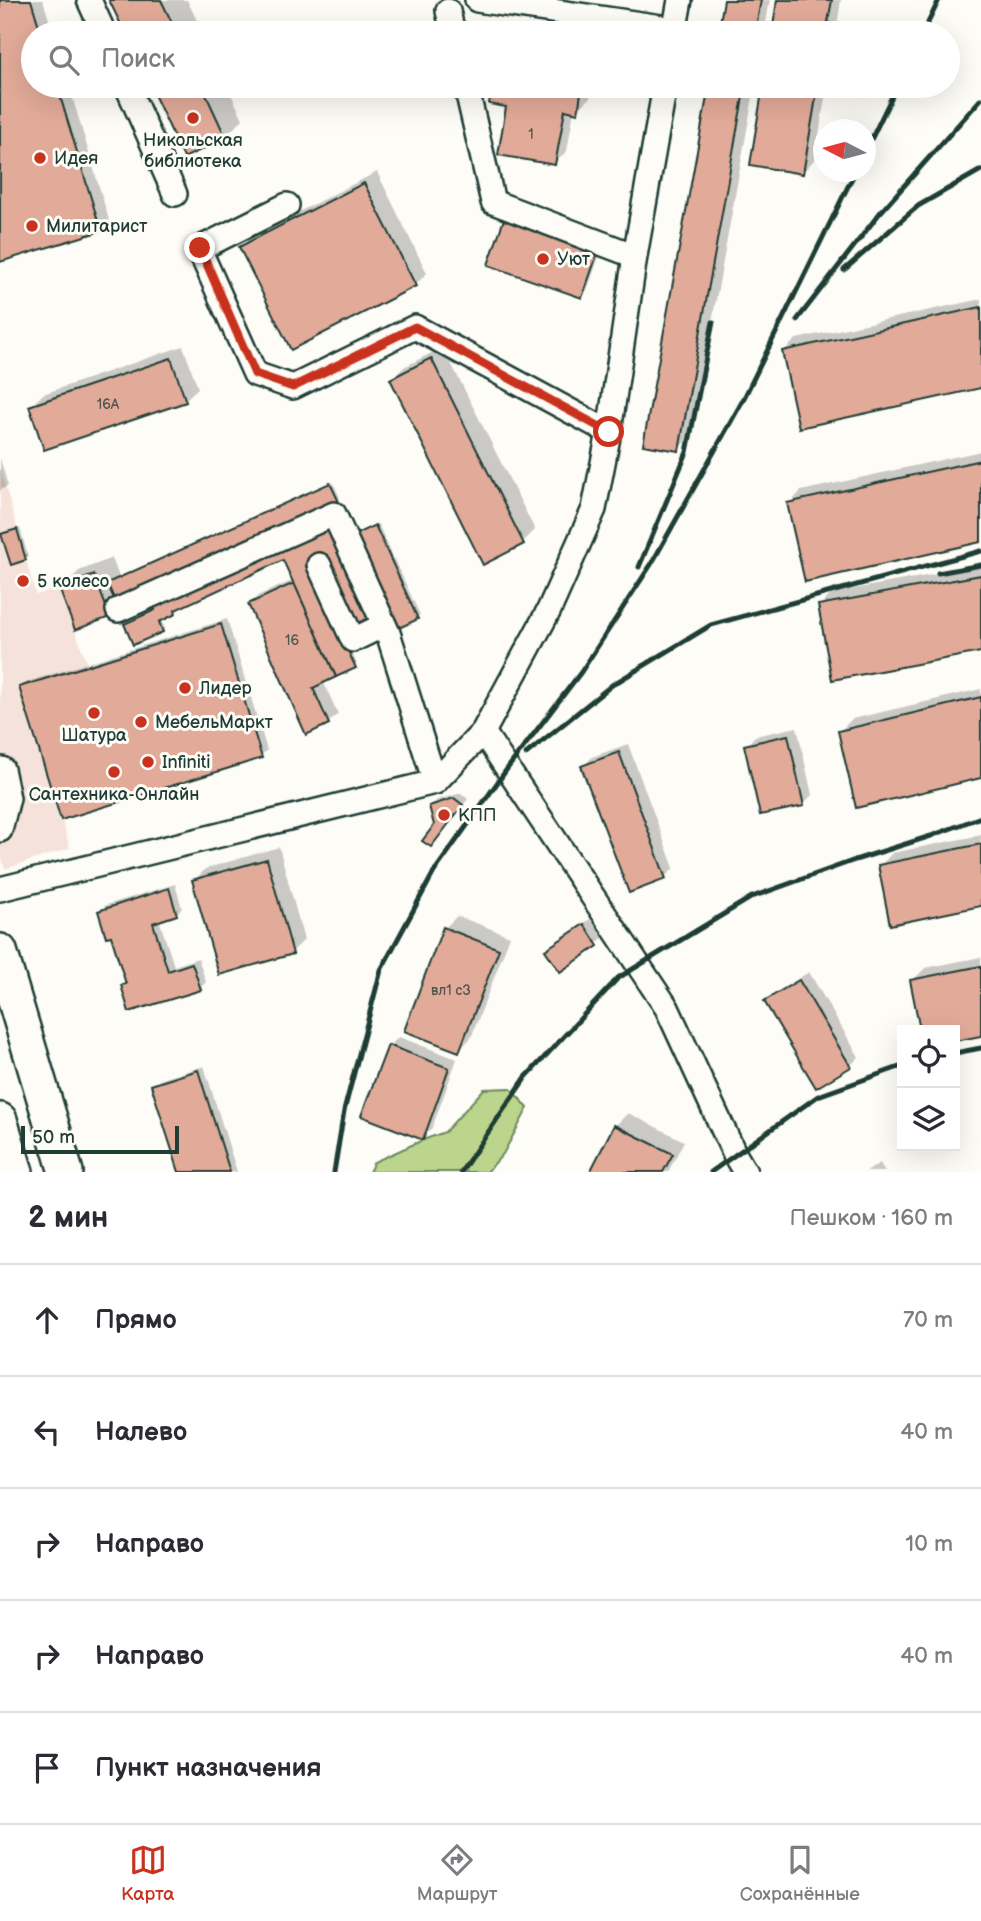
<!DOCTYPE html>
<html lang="ru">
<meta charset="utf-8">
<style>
:root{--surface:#fff;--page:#f2f2f3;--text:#2b2b33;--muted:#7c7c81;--line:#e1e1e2;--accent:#c8321e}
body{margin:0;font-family:"Balsamiq Sans",sans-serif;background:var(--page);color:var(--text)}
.controls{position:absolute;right:21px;bottom:21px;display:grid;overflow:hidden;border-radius:0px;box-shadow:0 7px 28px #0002}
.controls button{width:63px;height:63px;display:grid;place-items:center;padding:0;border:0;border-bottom:2px solid var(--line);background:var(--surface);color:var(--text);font:35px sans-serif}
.compass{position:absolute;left:813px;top:119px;width:63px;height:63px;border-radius:50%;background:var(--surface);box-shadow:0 7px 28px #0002;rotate:276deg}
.scale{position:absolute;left:21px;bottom:18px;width:158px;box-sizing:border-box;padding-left:7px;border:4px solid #1f3d34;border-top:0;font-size:19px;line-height:24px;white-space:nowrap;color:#1f3d34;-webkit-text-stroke:5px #fdfcf7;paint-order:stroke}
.stop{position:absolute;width:21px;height:21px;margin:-16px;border:5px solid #c8321e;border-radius:50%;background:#fff}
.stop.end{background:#c8321e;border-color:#fff;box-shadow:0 2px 7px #0008}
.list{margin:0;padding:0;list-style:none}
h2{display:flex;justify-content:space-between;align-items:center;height:91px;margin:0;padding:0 28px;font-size:30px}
h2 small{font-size:23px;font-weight:400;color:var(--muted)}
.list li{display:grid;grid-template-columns:46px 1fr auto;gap:21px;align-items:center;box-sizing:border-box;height:112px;padding:0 28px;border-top:2px solid var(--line)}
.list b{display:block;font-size:26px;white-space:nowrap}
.list em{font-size:23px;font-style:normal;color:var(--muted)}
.icon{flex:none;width:38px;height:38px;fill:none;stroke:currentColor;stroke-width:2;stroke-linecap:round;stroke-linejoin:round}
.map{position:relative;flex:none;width:981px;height:1172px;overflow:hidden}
.search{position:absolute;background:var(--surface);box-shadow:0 7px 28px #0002;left:21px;right:21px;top:21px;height:77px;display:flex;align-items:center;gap:18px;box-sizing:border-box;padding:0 24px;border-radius:38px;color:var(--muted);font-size:26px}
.sheet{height:651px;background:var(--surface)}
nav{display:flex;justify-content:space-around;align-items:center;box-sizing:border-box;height:98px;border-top:2px solid var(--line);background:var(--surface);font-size:19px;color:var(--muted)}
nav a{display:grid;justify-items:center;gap:4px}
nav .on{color:var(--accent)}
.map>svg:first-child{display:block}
.built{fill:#f5e3db}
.green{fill:#bbd58c;stroke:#6d8960;stroke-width:2}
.shadow{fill:#0003}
.building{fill:#e2aa99;stroke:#1f3d34;stroke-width:2}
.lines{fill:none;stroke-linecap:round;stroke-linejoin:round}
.minor-casing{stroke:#1f3d34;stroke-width:28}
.highway-casing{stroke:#1f3d34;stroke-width:38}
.minor{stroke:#fdfcf7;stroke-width:23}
.highway{stroke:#fdfcf7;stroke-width:33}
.rail{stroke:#1f3d34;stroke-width:5}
.route{stroke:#c8321e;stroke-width:9}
.poi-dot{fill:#c8321e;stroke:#fdfcf7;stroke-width:2.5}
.labels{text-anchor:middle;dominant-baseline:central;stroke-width:6;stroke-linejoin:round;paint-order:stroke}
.number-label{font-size:14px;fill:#50584d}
.poi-label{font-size:18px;fill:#1f3d34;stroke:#fdfcf7;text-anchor:start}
</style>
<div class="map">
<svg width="981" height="1172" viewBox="0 0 981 1172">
<rect width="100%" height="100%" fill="#fdfcf7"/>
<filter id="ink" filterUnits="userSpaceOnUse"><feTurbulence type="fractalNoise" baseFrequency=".0143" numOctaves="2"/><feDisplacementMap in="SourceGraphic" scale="14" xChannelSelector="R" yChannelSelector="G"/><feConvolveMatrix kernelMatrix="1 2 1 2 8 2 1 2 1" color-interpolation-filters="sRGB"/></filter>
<g filter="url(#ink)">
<!-- built -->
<path class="built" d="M0,467l36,128 23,-7 29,77 133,-41 41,134 -200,62 8,28 -65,21 -5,-15z"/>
<!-- green -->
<path class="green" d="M510,1088l18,20 -25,46 -16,18h-118l5,-10 49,-22 22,-8 39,-43z"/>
<!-- shadow -->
<g class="shadow">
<path d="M0,0h43l10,33h-20v53h36l40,134 -9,10 -100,30z"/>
<path d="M111,0h76l16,33h-76z"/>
<path d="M726,0h44l-6,33h-44z"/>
<path d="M779,0h62l-5,33h-63z"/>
<path d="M152,86h75l16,33 -18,18 -40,19z"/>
<path d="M494,86h98l-2,12 -13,13 -3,-1 -7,41 -12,12 -47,-57 -17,-3z"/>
<path d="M710,86h45l-64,351 -13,12 -33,-5z"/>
<path d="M765,86h62l-12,73 -12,13 -51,-8z"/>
<path d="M377,172l50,101 -12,12 -174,-38 12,-12z"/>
<path d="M511,214l92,32 -16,44 -6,6 -76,-76z"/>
<path d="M981,299v87l-197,-35 12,-12z"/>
<path d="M183,346l15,42 -13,12 -154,6 12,-12z"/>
<path d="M443,347l92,183 -13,13 -130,-164 12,-12z"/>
<path d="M981,451v90l-192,-37 12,-13z"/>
<path d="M0,458l8,28 -8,4z"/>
<path d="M333,482l7,16 -2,2 -229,115 -48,-26 18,-18 33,-13 7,19z"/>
<path d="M332,524l-19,42 44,98 -34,17 15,33 -10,9 -78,-119 9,-9 35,-15 -10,-22 -107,49 1,3 -3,2 -15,7 5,9 -3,3 -28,12 22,-33z"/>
<path d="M378,524l42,91 -22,11 -42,-91z"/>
<path d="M20,528l8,28 -3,2 -22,-24 2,-2z"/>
<path d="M981,566v84l-161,-44 12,-13z"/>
<path d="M227,619l40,131 -6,6 -199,62 -41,-130 6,-6z"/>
<path d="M981,689v87l-141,-45 12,-12z"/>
<path d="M797,727l15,68 -9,9 -57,-58 9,-10z"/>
<path d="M628,744l46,124 -9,9 -82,-110 9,-10z"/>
<path d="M461,793l7,6 -32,40v-14l-5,-19 6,-6z"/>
<path d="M981,835v70l-101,-39 12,-13z"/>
<path d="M279,847l25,93 -12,12 -98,-72 13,-12z"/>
<path d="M175,884l7,24 -6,6 -17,5 15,47 24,-8 8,24 -6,6 -77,-2 4,-4 -15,-48 -12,-23 6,-6z"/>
<path d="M457,916l53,20 -39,102 -12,12 -14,-122z"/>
<path d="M590,919l13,19 -43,31 -7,-24z"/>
<path d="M981,957v78l-26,5v-10h-33l-10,-49 13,-13z"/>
<path d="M809,972l50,85 -9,9 -83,-64 9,-10z"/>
<path d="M399,1037l58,22 -25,69 -10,9 -33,-91z"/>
<path d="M204,1066l33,106h-56l-28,-86 6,-6z"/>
<path d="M628,1113l56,28 -16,31h-76l23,-46z"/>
<path d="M880,1163l5,9h-19z"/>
</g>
<!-- building -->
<g class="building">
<path d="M0,0h31l10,33h-8v53h24l44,145 -101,31z"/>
<path d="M109,0h52l16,33h-52z"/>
<path d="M724,0h37l-6,33h-37z"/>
<path d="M777,0h55l-6,33h-54z"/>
<path d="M150,86h52l24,52 -42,20z"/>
<path d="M492,86h90l-4,27 -13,-3 -10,55 -57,-10 8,-48 -17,-3z"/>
<path d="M709,86h36l-66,365 -36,-6z"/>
<path d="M763,86h55l-15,88 -53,-9z"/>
<path d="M364,183l52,103 -125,64 -52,-103z"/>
<path d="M504,219l94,33 -16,46 -94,-33z"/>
<path d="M981,307v81l-182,40 -17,-77z"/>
<path d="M171,358l15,44 -142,48 -15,-44z"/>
<path d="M431,358l93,186 -41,21 -93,-186z"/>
<path d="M981,460v82l-176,40 -18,-79z"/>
<path d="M330,483l9,19 -224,99 -8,-18z"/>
<path d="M375,525l43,94 -21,10 -43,-94z"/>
<path d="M329,526l44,97 -15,7 -47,-61 45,99 -20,9 -53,-117 -108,50 1,4 -17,8 4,10 -30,13 -9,-21 31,-14 -2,-4z"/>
<path d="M17,529l9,31 -15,5 -10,-31z"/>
<path d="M94,575l16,42 -35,13 -16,-42z"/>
<path d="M981,575v77l-149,28 -14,-75z"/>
<path d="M294,583l42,94 -23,11 16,36 -23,11 -58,-131z"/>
<path d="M221,624l41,134 -201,62 -42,-133z"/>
<path d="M981,697v81l-125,30 -18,-77z"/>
<path d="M788,735l16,71 -44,9 -16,-70z"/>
<path d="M619,752l47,127 -37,14 -48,-127z"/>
<path d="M454,798l9,7 -32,42 -9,-6 12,-16 -5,-19z"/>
<path d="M981,844v62l-91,19 -12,-60z"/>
<path d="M267,859l26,95 -74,21 -27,-95z"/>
<path d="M169,888l8,27 -24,8 15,48 24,-8 9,27 -72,22 -8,-27 5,-1 -15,-48 -5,1 -8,-26z"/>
<path d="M584,924l14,22 -38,26 -15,-22z"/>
<path d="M443,927l56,22 -40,103 -55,-21z"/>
<path d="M981,966v70l-26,5v-11h-35l-10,-50z"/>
<path d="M799,980l52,87 -35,21 -52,-87z"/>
<path d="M388,1045l61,23 -26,72 -62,-24z"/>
<path d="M198,1070l32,102h-51l-28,-87z"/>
<path d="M614,1125l59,29 -10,18h-73z"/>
</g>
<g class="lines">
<!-- minor casing -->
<g class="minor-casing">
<g id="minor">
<path d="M89,0l15,33"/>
<path d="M477,0l198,29"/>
<path d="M448,11l5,22"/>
<path d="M674,33l6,-33"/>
<path d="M127,86l48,108"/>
<path d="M466,86l27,116 142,54"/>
<path d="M287,205l-88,44 56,125 38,13 122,-60 194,105"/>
<path d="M319,565l34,75 31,-15"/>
<path d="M118,610l216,-96 54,119 47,149"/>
<path d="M483,732l184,276 68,147 10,17"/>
<path d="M0,830l8,-32 -6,-29"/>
<path d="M0,889l435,-107 48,-50 66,-122 45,-101 15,-77 26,-176 30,-170"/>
</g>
</g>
<!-- highway casing -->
<g class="highway-casing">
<g id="highway">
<path d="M0,951l66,221"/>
<path d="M0,1120l16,52"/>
</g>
</g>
<!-- minor -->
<use href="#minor" class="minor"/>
<!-- highway -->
<use href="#highway" class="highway"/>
<!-- rail -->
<g class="rail">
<path d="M923,33l16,-33"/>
<path d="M866,150l31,-64"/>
<path d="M844,270l74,-64 63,-36"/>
<path d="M797,320l82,-106 102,-115"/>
<path d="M639,567l48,-115 26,-130"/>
<path d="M938,573l43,-8"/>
<path d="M526,754l86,-69 99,-60 270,-74"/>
<path d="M955,1053l26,-5"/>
<path d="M334,1172l10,-61 37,-141 53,-98 73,-103 74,-97 71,-109 91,-163 112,-228"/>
<path d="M461,1172l65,-95 92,-99 134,-81 103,-37 76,-24 50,-19"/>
<path d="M711,1172l107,-76 84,-30"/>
</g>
</g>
</g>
<g class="lines" filter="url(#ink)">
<!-- route -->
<path class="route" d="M200,248l55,126 38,13 122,-60 194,105"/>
</g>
<!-- markers -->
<g class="poi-dot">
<circle cx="193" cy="118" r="7"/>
<circle cx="40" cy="158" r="7"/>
<circle cx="32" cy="226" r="7"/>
<circle cx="543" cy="259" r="7"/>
<circle cx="23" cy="581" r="7"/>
<circle cx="185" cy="688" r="7"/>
<circle cx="94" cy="713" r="7"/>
<circle cx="141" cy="722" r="7"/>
<circle cx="148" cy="762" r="7"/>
<circle cx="114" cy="772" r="7"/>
<circle cx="444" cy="815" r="7"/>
</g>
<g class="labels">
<!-- number labels -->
<g class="number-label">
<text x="531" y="134">1</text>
<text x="108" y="404">16А</text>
<text x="292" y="640">16</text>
<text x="451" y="990">вл1 с3</text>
</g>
<!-- poi labels -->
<g class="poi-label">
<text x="193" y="140" text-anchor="middle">Никольская<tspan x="193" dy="21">библиотека</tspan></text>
<text x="54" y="158">Идея</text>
<text x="46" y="226">Милитарист</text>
<text x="557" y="259">Уют</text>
<text x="37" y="581">5 колесо</text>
<text x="199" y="688">Лидер</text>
<text x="155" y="722">МебельМаркт</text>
<text x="94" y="735" text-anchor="middle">Шатура</text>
<text x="162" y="762">Infiniti</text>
<text x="114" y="794" text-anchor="middle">Сантехника-Онлайн</text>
<text x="458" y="815">КПП</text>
</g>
</g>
</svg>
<div class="controls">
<button><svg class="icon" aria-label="locate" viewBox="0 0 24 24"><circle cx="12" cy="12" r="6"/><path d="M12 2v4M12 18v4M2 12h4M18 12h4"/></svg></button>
<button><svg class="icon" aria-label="layers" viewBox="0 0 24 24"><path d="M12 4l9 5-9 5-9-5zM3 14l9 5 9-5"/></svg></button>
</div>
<svg class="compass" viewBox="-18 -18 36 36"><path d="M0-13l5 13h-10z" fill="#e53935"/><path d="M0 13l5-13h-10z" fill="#7c7c81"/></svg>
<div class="scale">50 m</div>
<div class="stop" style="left:609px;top:432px"></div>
<div class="stop end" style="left:200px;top:248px"></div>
<div class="search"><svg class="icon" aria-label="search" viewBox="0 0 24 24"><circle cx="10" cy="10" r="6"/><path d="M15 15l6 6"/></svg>Поиск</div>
</div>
<section class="sheet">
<h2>2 мин<small>Пешком · 160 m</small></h2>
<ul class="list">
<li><svg class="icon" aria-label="ahead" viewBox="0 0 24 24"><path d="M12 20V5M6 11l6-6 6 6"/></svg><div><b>Прямо</b></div><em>70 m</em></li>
<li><svg class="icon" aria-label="left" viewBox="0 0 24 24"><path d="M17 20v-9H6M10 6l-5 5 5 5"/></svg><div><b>Налево</b></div><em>40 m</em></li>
<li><svg class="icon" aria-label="right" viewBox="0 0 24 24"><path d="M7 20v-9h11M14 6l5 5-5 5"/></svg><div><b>Направо</b></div><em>10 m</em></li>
<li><svg class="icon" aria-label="right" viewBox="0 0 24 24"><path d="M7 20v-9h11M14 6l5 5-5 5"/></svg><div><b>Направо</b></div><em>40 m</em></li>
<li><svg class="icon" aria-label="arrive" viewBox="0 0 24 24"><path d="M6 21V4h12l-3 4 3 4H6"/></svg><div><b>Пункт назначения</b></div></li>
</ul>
</section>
<nav>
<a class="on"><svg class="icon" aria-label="map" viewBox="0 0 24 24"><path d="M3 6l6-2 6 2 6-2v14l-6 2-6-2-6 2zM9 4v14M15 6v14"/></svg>Карта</a>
<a><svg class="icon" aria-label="directions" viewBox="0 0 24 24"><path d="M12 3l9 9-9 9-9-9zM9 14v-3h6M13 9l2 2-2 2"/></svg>Маршрут</a>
<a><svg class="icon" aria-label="saved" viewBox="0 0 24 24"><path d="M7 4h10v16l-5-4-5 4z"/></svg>Сохранённые</a>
</nav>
